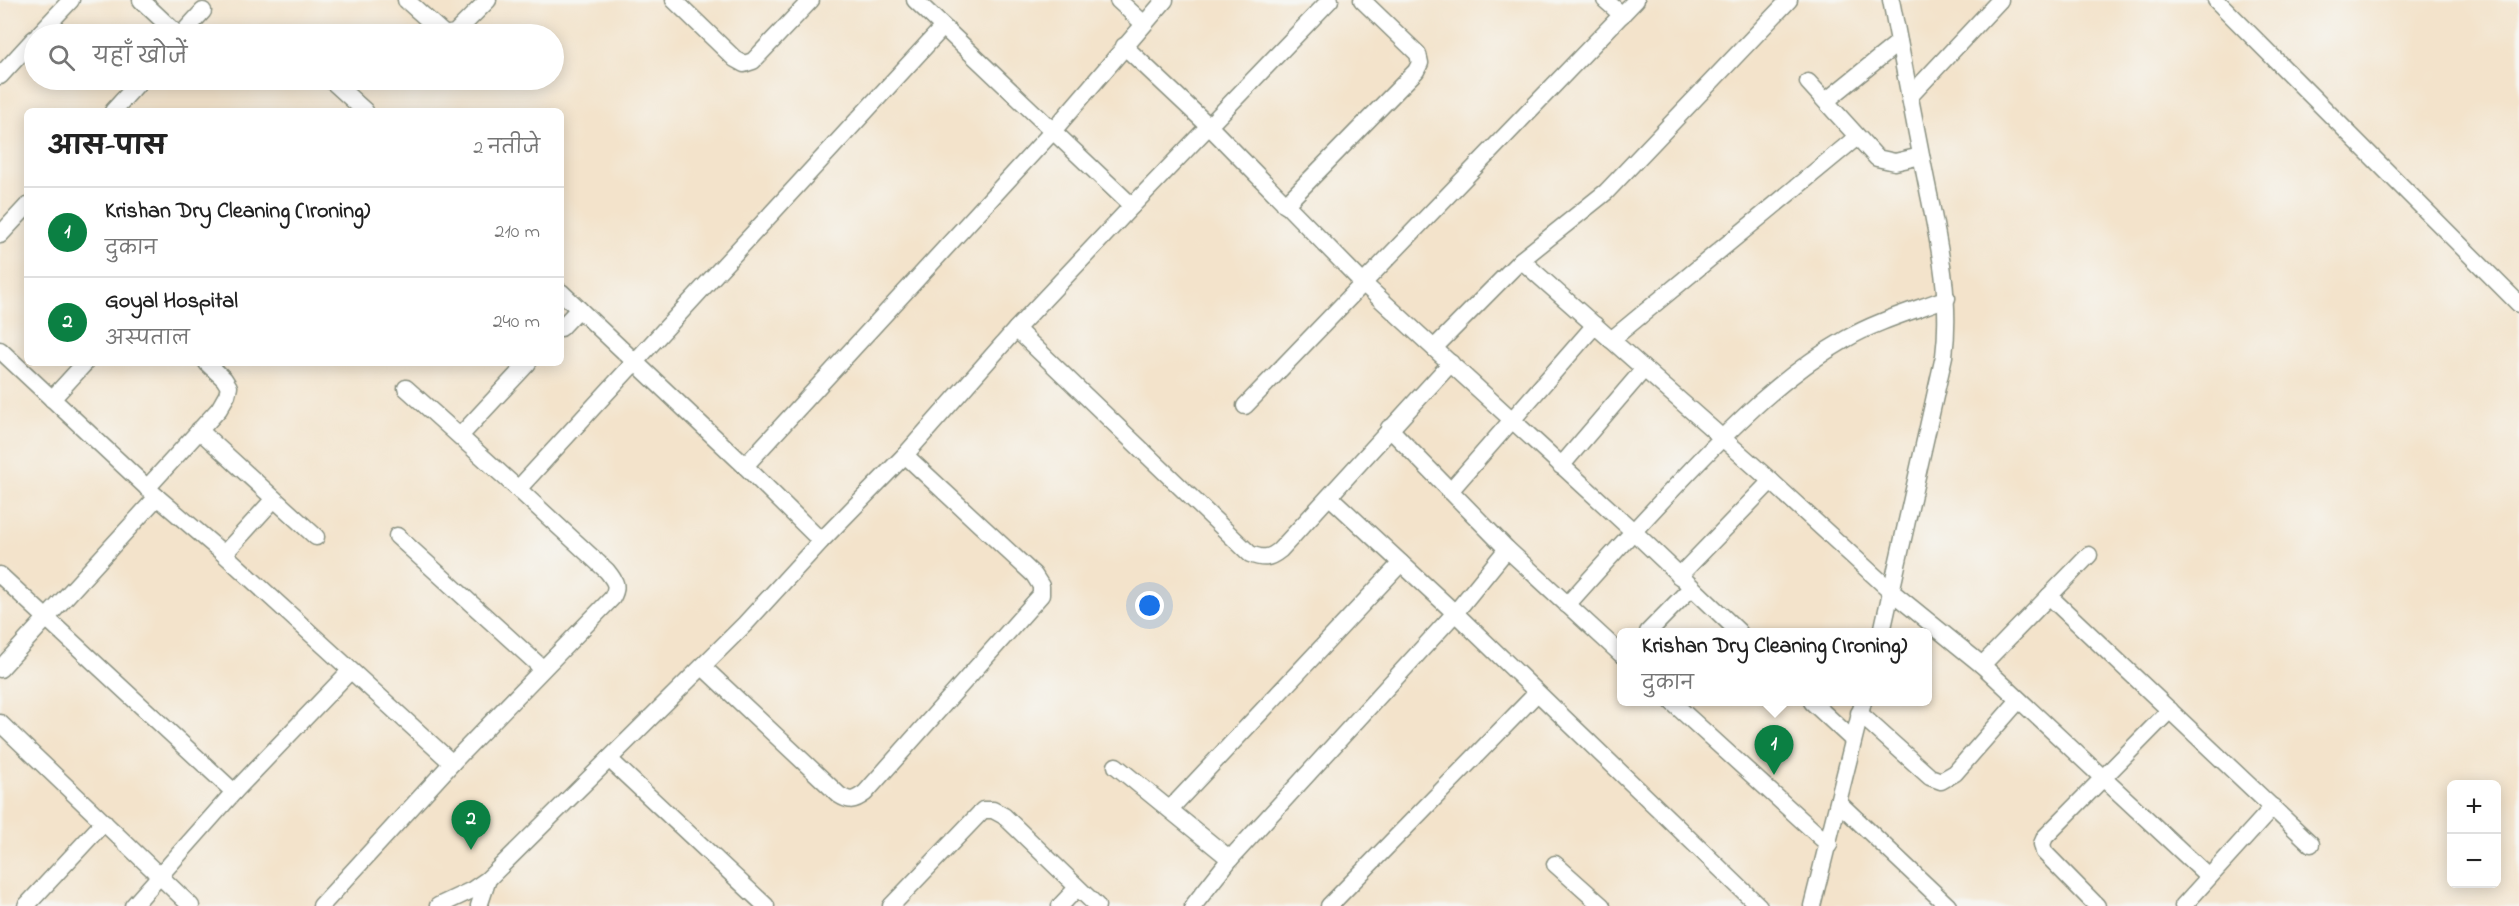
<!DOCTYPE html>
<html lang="hi">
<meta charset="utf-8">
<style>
:root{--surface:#fff;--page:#f2f2f2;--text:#222;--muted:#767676;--line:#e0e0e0;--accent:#0b8043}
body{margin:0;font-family:"Indie Flower","Playpen Sans Deva",sans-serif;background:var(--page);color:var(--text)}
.controls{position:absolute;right:18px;bottom:18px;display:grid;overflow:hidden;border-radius:9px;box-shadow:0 3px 15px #0003}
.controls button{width:54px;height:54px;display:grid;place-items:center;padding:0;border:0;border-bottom:2px solid var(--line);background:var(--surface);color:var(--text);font:30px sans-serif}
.you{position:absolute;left:1150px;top:606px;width:21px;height:21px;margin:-15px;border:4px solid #fff;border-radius:50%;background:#1a73e8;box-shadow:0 0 0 9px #1a73e833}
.badge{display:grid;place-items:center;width:39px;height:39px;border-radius:50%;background:var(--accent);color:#fff;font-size:20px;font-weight:700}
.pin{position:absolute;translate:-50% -50px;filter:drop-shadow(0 2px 3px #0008)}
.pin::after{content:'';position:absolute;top:32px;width:21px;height:18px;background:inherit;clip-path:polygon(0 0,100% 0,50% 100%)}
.popup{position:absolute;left:1617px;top:628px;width:315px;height:78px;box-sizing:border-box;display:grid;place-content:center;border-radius:9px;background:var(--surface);filter:drop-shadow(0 2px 4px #0005);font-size:20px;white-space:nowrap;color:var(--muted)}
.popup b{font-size:22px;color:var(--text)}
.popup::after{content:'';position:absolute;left:50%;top:100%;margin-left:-12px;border:12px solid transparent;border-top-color:var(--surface)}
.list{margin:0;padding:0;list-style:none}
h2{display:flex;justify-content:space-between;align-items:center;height:78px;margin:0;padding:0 24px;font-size:26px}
h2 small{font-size:20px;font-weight:400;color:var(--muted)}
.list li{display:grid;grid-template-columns:39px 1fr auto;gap:18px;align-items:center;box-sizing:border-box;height:90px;padding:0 24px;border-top:2px solid var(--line)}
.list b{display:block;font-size:22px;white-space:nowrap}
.list p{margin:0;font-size:20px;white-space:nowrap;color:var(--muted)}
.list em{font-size:20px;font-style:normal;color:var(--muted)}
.icon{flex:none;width:33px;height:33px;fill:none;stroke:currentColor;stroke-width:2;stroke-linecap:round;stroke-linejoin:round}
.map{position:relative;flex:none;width:2519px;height:906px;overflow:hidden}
.search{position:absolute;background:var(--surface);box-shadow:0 3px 15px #0003;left:24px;top:24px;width:540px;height:66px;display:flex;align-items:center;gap:15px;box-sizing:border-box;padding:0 21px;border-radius:33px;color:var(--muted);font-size:22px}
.panel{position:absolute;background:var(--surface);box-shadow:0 3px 15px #0003;left:24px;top:108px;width:540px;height:258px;border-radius:9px}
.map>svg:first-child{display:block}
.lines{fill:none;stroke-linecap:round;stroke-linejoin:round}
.street-casing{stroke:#899080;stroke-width:19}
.street{stroke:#fff;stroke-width:16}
</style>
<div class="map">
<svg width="2519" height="906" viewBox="0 0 2519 906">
<rect width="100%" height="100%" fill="#f6f6f2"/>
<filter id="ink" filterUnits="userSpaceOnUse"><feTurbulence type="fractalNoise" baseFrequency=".0167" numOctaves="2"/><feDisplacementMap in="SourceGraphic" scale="12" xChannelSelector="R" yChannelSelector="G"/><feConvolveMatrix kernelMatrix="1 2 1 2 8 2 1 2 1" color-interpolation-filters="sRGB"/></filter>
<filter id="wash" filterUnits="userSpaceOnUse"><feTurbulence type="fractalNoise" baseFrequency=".008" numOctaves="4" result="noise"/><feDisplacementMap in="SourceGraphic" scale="24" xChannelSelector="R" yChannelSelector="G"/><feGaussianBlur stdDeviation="1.35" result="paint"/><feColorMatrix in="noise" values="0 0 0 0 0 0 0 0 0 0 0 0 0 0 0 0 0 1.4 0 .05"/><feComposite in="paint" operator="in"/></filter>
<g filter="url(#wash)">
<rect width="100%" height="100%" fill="#f3e3cb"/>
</g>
<g filter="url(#ink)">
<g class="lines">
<!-- street casing -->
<g class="street-casing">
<g id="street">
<path d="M141,0l36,34"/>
<path d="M406,0l38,34"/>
<path d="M674,0l61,59 9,5 9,-3 58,-61"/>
<path d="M1118,0l26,24"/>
<path d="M1605,0l17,15"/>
<path d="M2216,0l303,304"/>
<path d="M39,34l32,-34"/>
<path d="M182,34l21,-23"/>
<path d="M281,34h1"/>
<path d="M449,34l6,-1 33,-33"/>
<path d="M1124,46l85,80 155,158 269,247 106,101"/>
<path d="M0,76l34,-37"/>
<path d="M331,80l34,31"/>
<path d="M1808,82l69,76 18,4 26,-6"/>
<path d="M1910,96l90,-96"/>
<path d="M1826,101l73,-59"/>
<path d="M113,111l28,-31"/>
<path d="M1285,205l131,-134 4,-8 -2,-9 -56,-54"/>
<path d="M1132,206l198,-206"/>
<path d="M0,235l27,-29"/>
<path d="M1521,260l85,-68 183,-192"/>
<path d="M561,292l184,174 76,75"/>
<path d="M561,328l18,-19"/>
<path d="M1016,329l234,225c13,5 19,5 30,-4l171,-187"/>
<path d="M1611,340l246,-203"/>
<path d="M1434,348l87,-88 250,221 121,111 90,73 227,212"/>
<path d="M0,350l157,147 67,57 228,209"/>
<path d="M406,388l112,101"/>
<path d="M52,399l33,-36"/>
<path d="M1245,406l391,-406"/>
<path d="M1389,428l118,121 114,105"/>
<path d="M199,430l117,107"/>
<path d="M460,436l68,-73"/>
<path d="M745,466l307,-334 113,-132"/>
<path d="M1561,466l83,-97"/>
<path d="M147,488l72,-79 8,-14 2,-8 -5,-8 -17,-16"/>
<path d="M1450,491l145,-166"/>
<path d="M1330,497l125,116 304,293"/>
<path d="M397,536l145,132"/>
<path d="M224,554l50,-55"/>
<path d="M0,575l234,217"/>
<path d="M1679,576l92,-95"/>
<path d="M2049,596l262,248"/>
<path d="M1567,605c40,-45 81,-90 123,-134 48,-50 95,-97 156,-132 31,-18 67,-28 101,-41"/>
<path d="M1648,632l43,-44"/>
<path d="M1882,632l62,-276c8,-61 -7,-121 -19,-181 -11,-58 -23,-117 -34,-175"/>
<path d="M1982,665l107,-110"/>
<path d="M703,667l136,128c11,7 15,6 26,-2l176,-198v-9l-7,-11 -129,-120"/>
<path d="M0,669l157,-172"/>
<path d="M1672,702l157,143"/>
<path d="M1812,702l41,38"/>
<path d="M1859,713l71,64 11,4 14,-8 64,-73"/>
<path d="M0,723l191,183"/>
<path d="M609,759l157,147"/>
<path d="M1116,766l114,93 225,-246 52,-64"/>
<path d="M1839,803l109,103"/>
<path d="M1170,809l231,-246"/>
<path d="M1555,864l47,42"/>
<path d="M26,906l78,-84"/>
<path d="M133,906l101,-114 116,-121"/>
<path d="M321,906l131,-143 160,-165c7,-12 3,-17 -5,-27l-89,-82 425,-462"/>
<path d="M438,906l34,-16 16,-11 257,-255 76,-83 84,-86 111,-126 116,-123 -217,-206"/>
<path d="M479,906l9,-27"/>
<path d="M891,906l92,-96h10l11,6 93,90"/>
<path d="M1060,906l17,-18"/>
<path d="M1193,906l37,-47"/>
<path d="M1329,906l207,-212"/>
<path d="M1812,906l51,-204"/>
<path d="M2097,906l-53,-54 -2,-8 3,-7 125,-127"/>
<path d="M2183,906l90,-99"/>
</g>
</g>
<!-- street -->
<use href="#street" class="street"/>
</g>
</g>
</svg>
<div class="controls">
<button>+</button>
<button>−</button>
</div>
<div class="you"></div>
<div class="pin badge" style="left:1774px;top:775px">1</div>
<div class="popup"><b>Krishan Dry Cleaning (Ironing)</b>दुकान</div>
<div class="pin badge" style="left:471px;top:850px">2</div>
<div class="search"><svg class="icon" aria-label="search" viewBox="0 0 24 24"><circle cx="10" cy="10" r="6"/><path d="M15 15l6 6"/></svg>यहाँ खोजें</div>
<section class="panel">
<h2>आस-पास<small>2 नतीजे</small></h2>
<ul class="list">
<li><span class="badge">1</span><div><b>Krishan Dry Cleaning (Ironing)</b><p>दुकान</p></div><em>210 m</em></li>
<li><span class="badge">2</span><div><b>Goyal Hospital</b><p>अस्पताल</p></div><em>240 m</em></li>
</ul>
</section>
</div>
